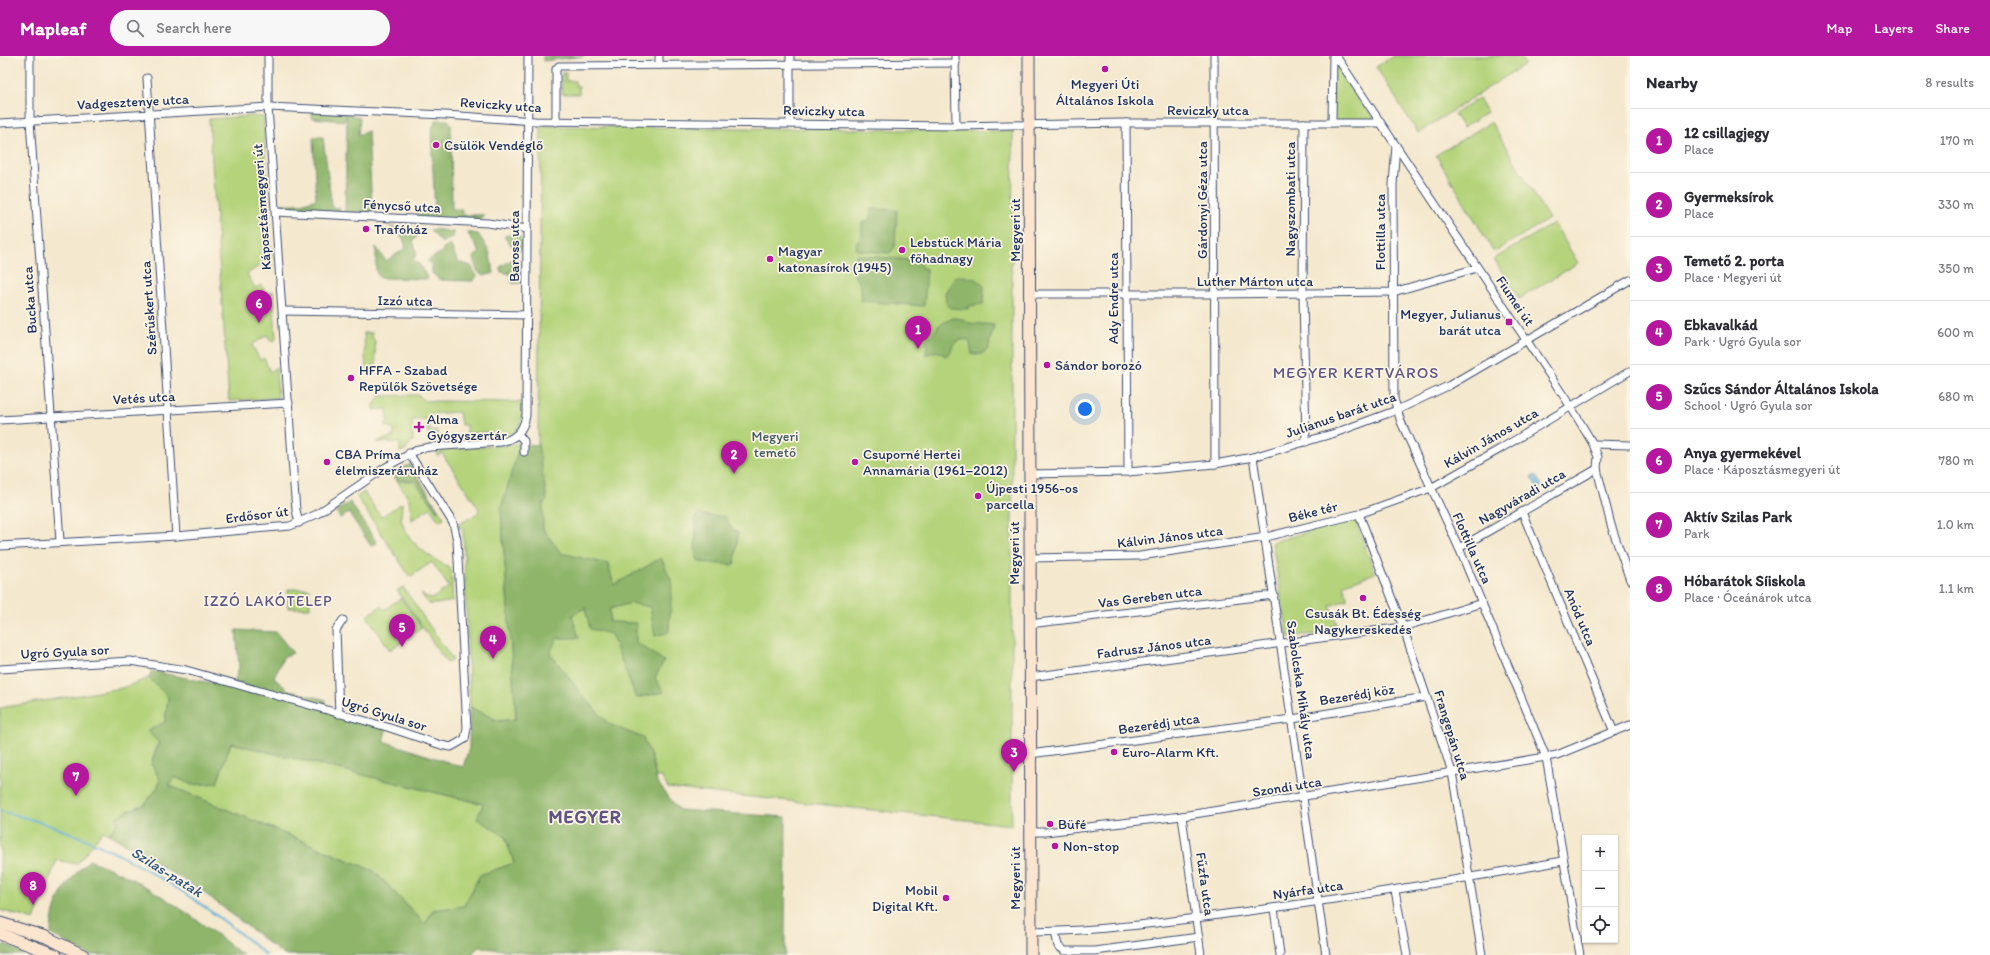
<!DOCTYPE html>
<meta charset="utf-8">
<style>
:root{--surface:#fff;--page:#f7f7f7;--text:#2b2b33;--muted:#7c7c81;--line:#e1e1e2;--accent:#b5179e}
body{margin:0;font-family:Itim,sans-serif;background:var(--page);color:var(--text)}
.controls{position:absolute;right:12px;bottom:12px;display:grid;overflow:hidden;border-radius:0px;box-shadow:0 1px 3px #0004}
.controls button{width:36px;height:36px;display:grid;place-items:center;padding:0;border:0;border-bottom:1px solid var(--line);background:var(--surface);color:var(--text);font:20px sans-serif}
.you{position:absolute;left:1085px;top:353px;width:14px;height:14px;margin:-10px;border:3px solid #fff;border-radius:50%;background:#1a73e8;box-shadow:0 0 0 6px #1a73e833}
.badge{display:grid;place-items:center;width:26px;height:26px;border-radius:50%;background:var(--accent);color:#fff;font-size:13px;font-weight:700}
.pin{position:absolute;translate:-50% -33px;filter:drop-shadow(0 1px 2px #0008)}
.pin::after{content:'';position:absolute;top:21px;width:14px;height:12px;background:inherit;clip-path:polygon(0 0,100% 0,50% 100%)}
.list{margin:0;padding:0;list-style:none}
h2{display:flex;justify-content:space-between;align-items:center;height:52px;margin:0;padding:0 16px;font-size:17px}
h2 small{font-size:13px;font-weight:400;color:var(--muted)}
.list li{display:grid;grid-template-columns:26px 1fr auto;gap:12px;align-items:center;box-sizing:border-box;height:64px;padding:0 16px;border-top:1px solid var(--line)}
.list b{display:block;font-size:15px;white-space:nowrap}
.list p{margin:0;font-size:13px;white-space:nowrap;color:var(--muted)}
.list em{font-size:13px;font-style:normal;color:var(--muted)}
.icon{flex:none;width:22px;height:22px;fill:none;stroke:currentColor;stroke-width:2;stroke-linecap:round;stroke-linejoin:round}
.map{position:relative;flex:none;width:1630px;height:899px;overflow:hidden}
header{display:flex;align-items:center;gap:24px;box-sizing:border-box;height:56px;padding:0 20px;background:var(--accent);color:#fff}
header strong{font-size:19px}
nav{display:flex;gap:22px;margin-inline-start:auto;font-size:14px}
.search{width:280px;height:36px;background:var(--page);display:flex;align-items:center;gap:10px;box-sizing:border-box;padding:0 14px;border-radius:22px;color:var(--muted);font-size:15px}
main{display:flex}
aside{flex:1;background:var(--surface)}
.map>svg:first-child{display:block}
.green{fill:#b4d37a;stroke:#68816c}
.forest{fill:#8fb56a;stroke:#557264;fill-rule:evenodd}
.water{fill:#5db0d9;stroke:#3c709c}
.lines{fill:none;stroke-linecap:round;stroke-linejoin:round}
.stream{stroke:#5db0d9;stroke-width:2}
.street-casing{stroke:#3c4b6f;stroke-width:9}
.secondary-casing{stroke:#3c4b6f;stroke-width:13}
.street{stroke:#fff;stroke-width:7}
.secondary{stroke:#fbe5cf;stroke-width:11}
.poi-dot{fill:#b5179e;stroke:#fcf5e5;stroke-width:1.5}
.labels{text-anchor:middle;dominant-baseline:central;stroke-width:3.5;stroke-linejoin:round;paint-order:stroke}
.poi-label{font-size:14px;fill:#1b2f5e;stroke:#fcf5e5;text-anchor:start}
.street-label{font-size:14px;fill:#1b2f5e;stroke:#fcf5e5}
.park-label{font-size:14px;fill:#415865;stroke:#fcf5e5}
.neighbourhood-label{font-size:15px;letter-spacing:1px;fill:#5e5585;stroke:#fcf5e5}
.water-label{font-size:15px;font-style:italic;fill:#2f5683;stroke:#fcf5e5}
.quarter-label{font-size:16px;letter-spacing:1px;fill:#5e5585;stroke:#fcf5e5}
.district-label{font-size:18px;font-weight:bold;letter-spacing:1px;fill:#5e5585;stroke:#fcf5e5}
</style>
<header>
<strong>Mapleaf</strong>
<div class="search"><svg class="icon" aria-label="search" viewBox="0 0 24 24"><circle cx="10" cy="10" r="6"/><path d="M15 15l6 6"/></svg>Search here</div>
<nav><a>Map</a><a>Layers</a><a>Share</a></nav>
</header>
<main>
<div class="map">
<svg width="1630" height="899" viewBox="0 0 1630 899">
<rect width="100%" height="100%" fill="#fcf5e5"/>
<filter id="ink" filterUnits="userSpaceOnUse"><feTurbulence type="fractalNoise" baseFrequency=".025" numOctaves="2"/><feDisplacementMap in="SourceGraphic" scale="8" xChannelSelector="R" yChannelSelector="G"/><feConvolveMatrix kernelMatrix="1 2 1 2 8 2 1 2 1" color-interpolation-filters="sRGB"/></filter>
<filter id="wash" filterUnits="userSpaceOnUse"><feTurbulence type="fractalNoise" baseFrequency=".012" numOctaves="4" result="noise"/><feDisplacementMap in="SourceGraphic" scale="16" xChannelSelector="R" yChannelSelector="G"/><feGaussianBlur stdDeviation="0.9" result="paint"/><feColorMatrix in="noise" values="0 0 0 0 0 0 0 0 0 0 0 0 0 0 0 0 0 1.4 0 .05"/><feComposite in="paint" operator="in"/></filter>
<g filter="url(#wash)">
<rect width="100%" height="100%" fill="#f4e8ce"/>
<!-- green -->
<g class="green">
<path d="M1393,0h127l5,8 -107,69 -42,-66z"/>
<path d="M1340,9l40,58h-48l1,-54z"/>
<path d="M562,17h4v8h9l1,5h3v8h-17z"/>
<path d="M1479,42l8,14 -24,16 -9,-14z"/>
<path d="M251,60l12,1 9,153 -5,1 -5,-7 -15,10 8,14 6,-3 6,9 6,-3 3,48 -4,3 -5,-7 -15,10 8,15 4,-2 6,14 6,-5 2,31 -49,3 -20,-282z"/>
<path d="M1491,66l58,97 -55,33 -58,-97z"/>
<path d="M541,70l472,5 -1,134h-1v6h1v554l-344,-37 -7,-12 -10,4 -107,-106 -6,-229z"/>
<path d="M1554,167l24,40 -59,36 -25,-40z"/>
<path d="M364,277h8v4l3,4 1,29h-10z"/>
<path d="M419,339l5,6 99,1c0,24 -5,34 -30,35l-6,-5 -20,2 -1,-9h-5l-2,-13 -30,2 1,18 8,-1v4l-6,4 -4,-4 -1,-16 -15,1 1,21 -4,3 -3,6 -6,2v-9l-23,-1 17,-6v-6l-9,-5 3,-4 -1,-12 -13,1v-5l6,-9z"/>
<path d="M520,388l-19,65 15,210 -17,2 -29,-14 -7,-179h-5v-3l20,-12 1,-4 -37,-56 -5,3v-4l2,-2z"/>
<path d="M410,408l34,54 -5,3 -9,-13 -18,12 -3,-21 -17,-26z"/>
<path d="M364,436l17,25 21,-14c0,6 -2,13 0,19 7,23 29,35 49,47l2,32 -16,3h-8l-8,-10 11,5 17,-12 -17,-25 -22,15 -53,-80z"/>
<path d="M1355,463l20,54 -32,12 5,14 -18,7 7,18 -8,3 1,5 -42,5 -16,-95z"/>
<path d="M403,531l50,73 -6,3 -50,-73z"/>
<path d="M288,533h21l1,19h-22z"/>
<path d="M401,542l21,30 -32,22 -23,-34 14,-10 3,4z"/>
<path d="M149,622l19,19 -3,25 -14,42 9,15 -2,8 -13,17 -15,6 -14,8 3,3 -10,13 -6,-3 -26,33 -20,-4 -23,60 -34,-10v-202l122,-20z"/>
<path d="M231,687l252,61 -6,15 28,17 9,27 -34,12 -16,31 -31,4 -8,14 -51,-53 -206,-86 7,-8 17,8 25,-2z"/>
</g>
<!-- forest -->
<g class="forest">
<path d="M543,0h41l-41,5z"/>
<path d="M312,55l34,2 -1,8 -33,-3z"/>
<path d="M347,57l13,5 -2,17 10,-4 4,78 5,2 -32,2z"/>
<path d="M436,64h12l3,5 1,84h9l2,6h21l-4,6 -59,-3 -6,-6h20l-4,-81z"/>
<path d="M313,81h10l9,71 8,-1 -2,6 -55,-2 -2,-7h21l14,-5z"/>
<path d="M871,153l26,1 -2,37 -5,6 -34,-3 1,-8 5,-5v-14l8,-4z"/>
<path d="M390,171l24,1 4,8 -5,5 4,12 -4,8 6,3 9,15 -48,-1 -4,-6v-25l10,14 20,-13 -3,-10z"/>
<path d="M435,173l18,3v5l-11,6 -12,-13z"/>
<path d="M467,176l11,2 11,17 5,22c-14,6 -20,-2 -20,-17l6,-3z"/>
<path d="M506,179l13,1 3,4 -1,10 -4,2 -13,-15z"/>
<path d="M450,188l8,18 13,4 6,10 -4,5 -33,-1 -8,-7v-8l-5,-4 16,-10v-3z"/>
<path d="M856,199l64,6 2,7 5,2 -3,36 -63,-5c0,-10 2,-18 -7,-25z"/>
<path d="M515,202l5,3v22h-8l-1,-9 -10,-2 -1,-5z"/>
<path d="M955,221c12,0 20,-1 29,9l-1,18 -14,2 -1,3 -17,-1 -5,-5 -1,-10z"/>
<path d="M953,262l10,1 6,4 25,2 -6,24 -7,5h-9l-2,-11 -3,-4 -10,2 -4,4 -2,6 -5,5 -9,-5 -11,4 1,-14 6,-5 5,-10z"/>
<path d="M520,388l18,1 9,55 -4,4v25l18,24 47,11 6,21 47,-27 11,24 -3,50 -14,4 -5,-29 -19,-4 -21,6v13l26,1v19l28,19 -9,17 9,14 -28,6 -25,-64 -21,-5 -5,-21 -13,7 7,23h-22l-7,15 33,43 26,28 34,14 8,18 6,26 22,28 107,7 -1,138h-244l-63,-8 -7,8h-187l-82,-64 -93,-57 10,-13 -3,-4 14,-7 15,-6 13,-17 2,-8 -9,-15 8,-21 -12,-12 18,-9 3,-25 -19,-19 2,-7 55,11 28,2 5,-17 -3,-37 40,2 17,21 -10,5 -9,20 14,12 38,10 -1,10 62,17 -4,14 80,26 6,-19 1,-41 29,14 17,-2 -15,-210zM231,687l252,61 -6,15 28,17 9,27 -34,12 -16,31 -31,4 -8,14 -51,-53 -206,-86 7,-8 17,8 25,-2z"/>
<path d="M409,409l29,45 -1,1 -22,-30h-16l-6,-8z"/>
<path d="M350,446l27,41 -6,3 -22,-33 -9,5 -4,-7z"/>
<path d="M698,458l28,3 3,8 9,8 -3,30 -3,2 -33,-3c-8,-11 0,-31 -4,-44z"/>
<path d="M89,804c56,20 108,59 154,95h-154l-38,-21c1,-34 15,-51 38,-74z"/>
<path d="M6,888l15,8 3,3h-24v-8z"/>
</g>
<!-- water -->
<path class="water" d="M1536,419l6,11 -4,3 -7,-12z"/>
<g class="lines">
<!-- stream -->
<path class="stream" d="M0,755c99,23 189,78 266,144"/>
</g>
</g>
<g filter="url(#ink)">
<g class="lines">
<!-- street casing -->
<g class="street-casing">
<g id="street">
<path d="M30,0v65l30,420"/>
<path d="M268,0v51l26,379 2,24 3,13"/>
<path d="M659,0v9"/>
<path d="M790,0v67"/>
<path d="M955,0l1,70"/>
<path d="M1214,0l1,408"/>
<path d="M1336,0l235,351 22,37 5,13 -1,12 14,56 19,55"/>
<path d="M147,22l29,458"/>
<path d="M556,66v-53l3,-3 397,-3"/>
<path d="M0,67l268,-16 177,8 90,6 421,5 170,-3h254"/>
<path d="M1126,67l2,349"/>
<path d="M1304,67l-1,171 3,148"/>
<path d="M1332,67l1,-67"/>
<path d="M1396,90l-3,38 1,215 7,23 58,126 87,209 34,198"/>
<path d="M276,156l212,11 39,6"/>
<path d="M1030,238h185l178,-2 84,-24"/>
<path d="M283,255l244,4"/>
<path d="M0,364l289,-17"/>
<path d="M518,378l6,7v11"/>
<path d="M1593,388l37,1"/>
<path d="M1253,401l73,498"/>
<path d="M1029,418l99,-2 87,-8 38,-7 82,-24 62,-23 53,-25 180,-105"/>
<path d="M1522,456l92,220"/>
<path d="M1359,458l44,113 49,145 30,183"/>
<path d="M0,490l176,-10 114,-10 27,-12 69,-47 33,-18 11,-2 71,-5c15,-3 23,-13 25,-27l2,-359"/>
<path d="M1459,492l138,-79"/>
<path d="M1029,502l111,-2 126,-19 93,-23 72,-26 69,-39 130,-78"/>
<path d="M1029,568l245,-29"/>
<path d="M0,613l130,-8 56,9 201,57 54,18 10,2 14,-8 2,-11 -10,-188 -4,-17 -44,-70"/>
<path d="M1030,621l373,-50 79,-24"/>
<path d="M339,658l-3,-84 7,-10"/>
<path d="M1030,698l262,-35 134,-22"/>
<path d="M1182,760l19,139"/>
<path d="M1030,776h15l137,-16 364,-59 11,-2 73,-30"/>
<path d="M1395,835l12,64"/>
<path d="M1274,852l6,47"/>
<path d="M1031,876c65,-1 130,-9 195,-18 113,-14 225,-33 337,-53"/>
<path d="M1055,876l3,14 7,5h30l104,-14"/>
</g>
</g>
<!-- secondary casing -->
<g class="secondary-casing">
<g id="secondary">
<path d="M1029,0l2,899"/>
<path d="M0,867l46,14 37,18"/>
<path d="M0,878l56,21"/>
</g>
</g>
<!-- street -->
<use href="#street" class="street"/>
<!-- secondary -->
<use href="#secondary" class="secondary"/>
</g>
</g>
<!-- markers -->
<g class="poi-dot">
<circle cx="1105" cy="13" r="4"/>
<circle cx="436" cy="89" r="4"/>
<circle cx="366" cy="173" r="4"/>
<circle cx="902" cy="194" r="4"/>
<circle cx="770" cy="203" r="4"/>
<rect x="1505" y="262" width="8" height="8" rx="2"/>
<circle cx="1047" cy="309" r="4"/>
<circle cx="351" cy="322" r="4"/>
<path d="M417 365h4v4h4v4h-4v4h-4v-4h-4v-4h4z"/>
<circle cx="327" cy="406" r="4"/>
<circle cx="855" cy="406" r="4"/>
<circle cx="978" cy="440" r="4"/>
<circle cx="1363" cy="542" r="4"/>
<circle cx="1114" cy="696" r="4"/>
<circle cx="1050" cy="768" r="4"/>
<circle cx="1055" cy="790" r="4"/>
<circle cx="946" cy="842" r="4"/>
</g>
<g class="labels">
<!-- poi labels -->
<g class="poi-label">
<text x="1105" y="28" text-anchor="middle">Megyeri Úti<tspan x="1105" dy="16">Általános Iskola</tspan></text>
<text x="444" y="89">Csülök Vendéglő</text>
<text x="374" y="173">Trafóház</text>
<text x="910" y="186">Lebstück Mária<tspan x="910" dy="16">főhadnagy</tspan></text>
<text x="778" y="195">Magyar<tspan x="778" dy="16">katonasírok (1945)</tspan></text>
<text x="1501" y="258" text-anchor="end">Megyer, Julianus<tspan x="1501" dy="16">barát utca</tspan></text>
<text x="1055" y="309">Sándor borozó</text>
<text x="359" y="314">HFFA - Szabad<tspan x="359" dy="16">Repülők Szövetsége</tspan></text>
<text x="427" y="363">Alma<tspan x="427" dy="16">Gyógyszertár</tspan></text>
<text x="335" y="398">CBA Príma<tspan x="335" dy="16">élelmiszeráruház</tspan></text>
<text x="863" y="398">Csuporné Hertei<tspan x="863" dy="16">Annamária (1961–2012)</tspan></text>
<text x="986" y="432">Újpesti 1956-os<tspan x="986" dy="16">parcella</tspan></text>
<text x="1363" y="557" text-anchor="middle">Csusák Bt. Édesség<tspan x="1363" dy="16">Nagykereskedés</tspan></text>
<text x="1122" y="696">Euro-Alarm Kft.</text>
<text x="1058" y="768">Büfé</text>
<text x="1063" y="790">Non-stop</text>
<text x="938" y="834" text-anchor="end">Mobil<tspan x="938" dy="16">Digital Kft.</tspan></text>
</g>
<!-- street labels -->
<g class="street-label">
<text transform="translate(133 46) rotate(-3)">Vadgesztenye utca</text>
<text transform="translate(501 49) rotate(4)">Reviczky utca</text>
<text x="1208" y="54">Reviczky utca</text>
<text transform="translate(824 55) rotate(1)">Reviczky utca</text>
<text transform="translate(1290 143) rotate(-90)">Nagyszombati utca</text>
<text transform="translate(1202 144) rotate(-90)">Gárdonyi Géza utca</text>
<text transform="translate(402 150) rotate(3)">Fénycső utca</text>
<text transform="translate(262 151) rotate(-94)">Káposztásmegyeri út</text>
<text transform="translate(1015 174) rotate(-90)">Megyeri út</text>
<text transform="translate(1380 176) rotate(-90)">Flottilla utca</text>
<text transform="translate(514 190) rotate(-90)">Baross utca</text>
<text x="1255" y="225">Luther Márton utca</text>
<text transform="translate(1113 242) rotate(-90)">Ady Endre utca</text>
<text transform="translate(30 244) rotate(-94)">Bucka utca</text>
<text transform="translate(405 245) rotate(1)">Izzó utca</text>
<text transform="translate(1515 245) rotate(56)">Fiumei út</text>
<text transform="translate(149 252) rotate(-94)">Szérűskert utca</text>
<text transform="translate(144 342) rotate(-3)">Vetés utca</text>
<text transform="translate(1341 359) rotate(-19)">Julianus barát utca</text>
<text transform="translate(1491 382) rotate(-30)">Kálvin János utca</text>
<text transform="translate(1522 441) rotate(-30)">Nagyváradi utca</text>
<text transform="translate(1313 456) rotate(-14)">Béke tér</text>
<text transform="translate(257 459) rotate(-7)">Erdősor út</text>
<text transform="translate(1170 481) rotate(-7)">Kálvin János utca</text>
<text transform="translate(1472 492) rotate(66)">Flottilla utca</text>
<text transform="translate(1014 497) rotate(-90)">Megyeri út</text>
<text transform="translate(1150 541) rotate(-7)">Vas Gereben utca</text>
<text transform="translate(1580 561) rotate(67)">Anód utca</text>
<text transform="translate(1154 591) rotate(-7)">Fadrusz János utca</text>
<text transform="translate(65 596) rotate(-3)">Ugró Gyula sor</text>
<text transform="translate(1301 634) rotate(82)">Szabolcska Mihály utca</text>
<text transform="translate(1357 639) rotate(-9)">Bezerédj köz</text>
<text transform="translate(384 658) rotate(17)">Ugró Gyula sor</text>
<text transform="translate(1159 668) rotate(-8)">Bezerédj utca</text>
<text transform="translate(1452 679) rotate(73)">Frangepán utca</text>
<text transform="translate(1287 731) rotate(-9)">Szondi utca</text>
<text transform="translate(1015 822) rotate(-90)">Megyeri út</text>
<text transform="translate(1205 828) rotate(82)">Fűzfa utca</text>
<text transform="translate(1308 834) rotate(-8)">Nyárfa utca</text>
</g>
<!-- park labels -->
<g class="park-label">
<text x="775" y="380">Megyeri<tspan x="775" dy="16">temető</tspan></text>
</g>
<!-- neighbourhood labels -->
<g class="neighbourhood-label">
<text x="268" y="545">IZZÓ LAKÓTELEP</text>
</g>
<!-- water labels -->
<g class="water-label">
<text transform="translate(167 816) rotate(32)">Szilas-patak</text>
</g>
<!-- quarter labels -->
<g class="quarter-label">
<text x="1356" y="316">MEGYER KERTVÁROS</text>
</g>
<!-- district labels -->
<g class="district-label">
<text x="585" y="761">MEGYER</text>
</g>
</g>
</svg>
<div class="controls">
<button>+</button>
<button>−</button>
<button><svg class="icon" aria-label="locate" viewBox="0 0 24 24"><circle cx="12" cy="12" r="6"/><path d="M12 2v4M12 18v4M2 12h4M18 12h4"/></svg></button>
</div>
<div class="you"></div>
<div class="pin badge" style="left:918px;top:293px">1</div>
<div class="pin badge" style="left:734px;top:418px">2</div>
<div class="pin badge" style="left:1014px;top:716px">3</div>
<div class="pin badge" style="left:493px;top:603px">4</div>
<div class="pin badge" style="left:402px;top:591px">5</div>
<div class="pin badge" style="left:259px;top:267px">6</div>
<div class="pin badge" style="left:76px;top:740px">7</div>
<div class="pin badge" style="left:33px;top:849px">8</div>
</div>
<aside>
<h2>Nearby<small>8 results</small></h2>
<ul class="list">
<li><span class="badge">1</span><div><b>12 csillagjegy</b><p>Place</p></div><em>170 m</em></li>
<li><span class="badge">2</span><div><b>Gyermeksírok</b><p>Place</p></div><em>330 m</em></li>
<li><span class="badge">3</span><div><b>Temető 2. porta</b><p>Place · Megyeri út</p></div><em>350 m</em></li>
<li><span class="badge">4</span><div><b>Ebkavalkád</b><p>Park · Ugró Gyula sor</p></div><em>600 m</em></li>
<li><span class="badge">5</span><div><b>Szűcs Sándor Általános Iskola</b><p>School · Ugró Gyula sor</p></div><em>680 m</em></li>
<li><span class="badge">6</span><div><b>Anya gyermekével</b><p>Place · Káposztásmegyeri út</p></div><em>780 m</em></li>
<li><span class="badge">7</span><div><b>Aktív Szilas Park</b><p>Park</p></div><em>1.0 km</em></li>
<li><span class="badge">8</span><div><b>Hóbarátok Síiskola</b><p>Place · Óceánárok utca</p></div><em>1.1 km</em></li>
</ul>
</aside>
</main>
